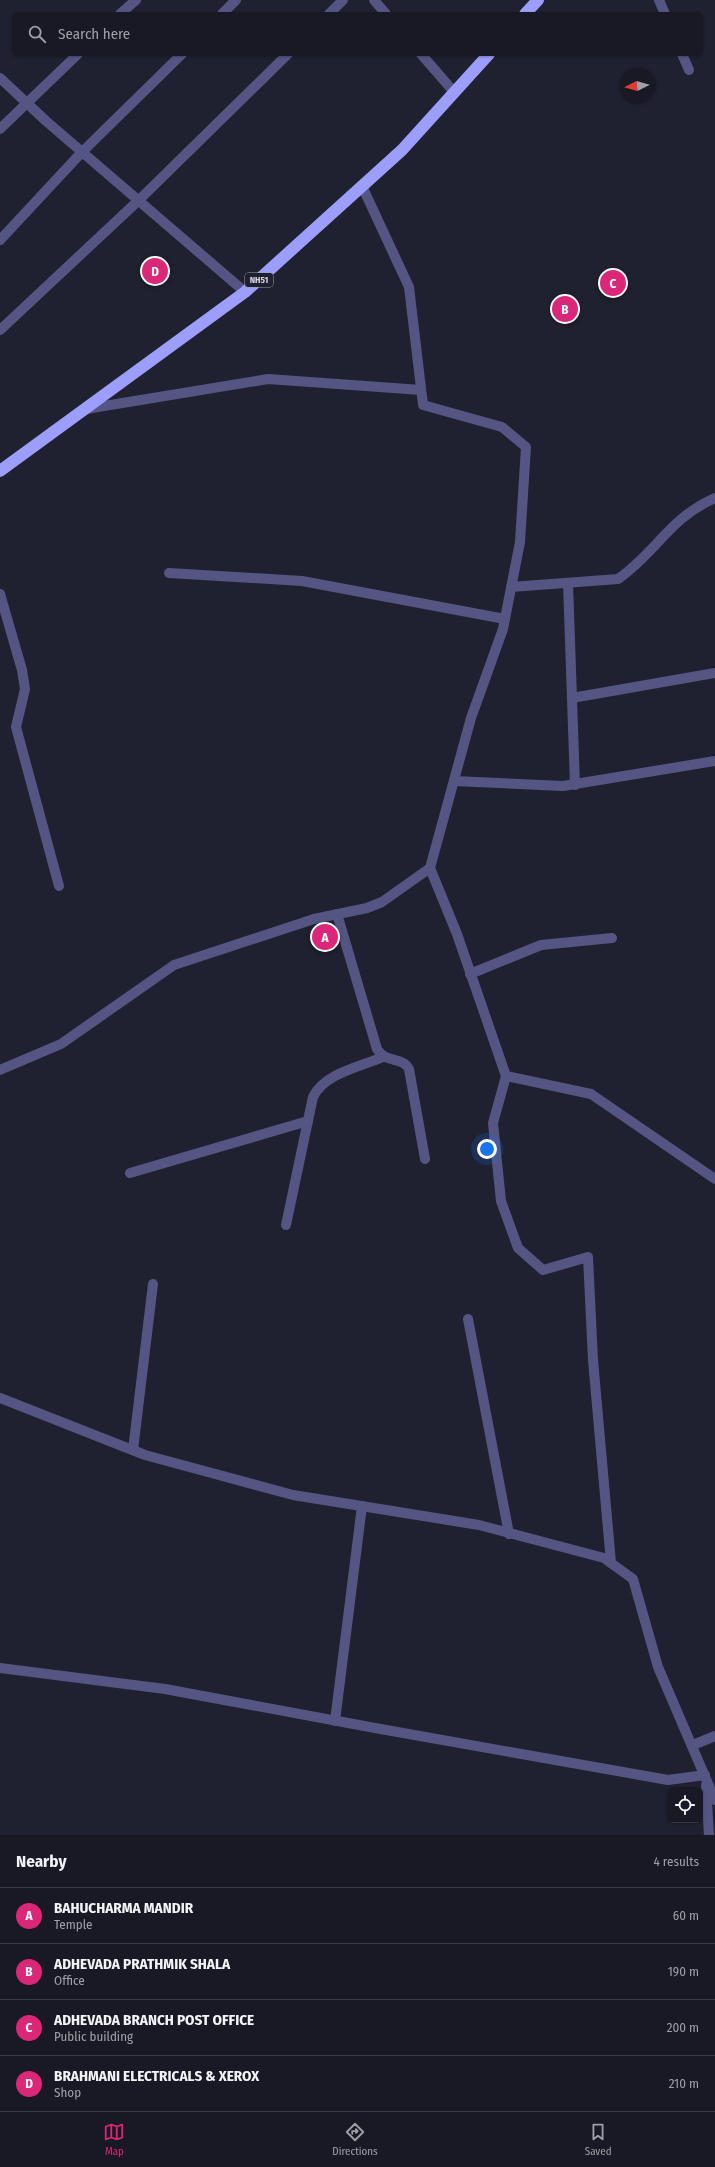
<!DOCTYPE html>
<style>
:root{--surface:#181924;--page:#21222c;--text:#f1f3f6;--muted:#9fa0a6;--line:#363841;--accent:#db2777}
body{margin:0;font-family:"Fira Sans Condensed",sans-serif;background:var(--page);color:var(--text)}
.controls{position:absolute;right:12px;bottom:12px;display:grid;overflow:hidden;border-radius:6px;box-shadow:0 1px 3px #0004}
.controls button{width:36px;height:36px;display:grid;place-items:center;padding:0;border:0;border-bottom:1px solid var(--line);background:var(--surface);color:var(--text);font:20px sans-serif}
.compass{position:absolute;left:619px;top:68px;width:36px;height:36px;border-radius:50%;background:var(--surface);box-shadow:0 1px 3px #0004;rotate:264deg}
.you{position:absolute;left:487px;top:1149px;width:14px;height:14px;margin:-10px;border:3px solid #fff;border-radius:50%;background:#1a73e8;box-shadow:0 0 0 6px #1a73e833}
.badge{display:grid;place-items:center;width:26px;height:26px;border-radius:50%;background:var(--accent);color:#fff;font-size:13px;font-weight:700}
.pin{position:absolute;translate:-50% -50%;border:2px solid #fff;box-shadow:0 1px 4px #0006}
.list{margin:0;padding:0;list-style:none}
h2{display:flex;justify-content:space-between;align-items:center;height:52px;margin:0;padding:0 16px;font-size:17px}
h2 small{font-size:13px;font-weight:400;color:var(--muted)}
.list li{display:grid;grid-template-columns:26px 1fr auto;gap:12px;align-items:center;box-sizing:border-box;height:56px;padding:0 16px;border-top:1px solid var(--line)}
.list b{display:block;font-size:15px;white-space:nowrap}
.list p{margin:0;font-size:13px;white-space:nowrap;color:var(--muted)}
.list em{font-size:13px;font-style:normal;color:var(--muted)}
.icon{flex:none;width:22px;height:22px;fill:none;stroke:currentColor;stroke-width:2;stroke-linecap:round;stroke-linejoin:round}
.map{position:relative;flex:none;width:715px;height:1835px;overflow:hidden}
.search{position:absolute;background:var(--surface);box-shadow:0 1px 3px #0004;left:12px;right:12px;top:12px;height:44px;display:flex;align-items:center;gap:10px;box-sizing:border-box;padding:0 14px;border-radius:6px;color:var(--muted);font-size:15px}
.sheet{height:276px;background:var(--surface)}
nav{display:flex;justify-content:space-around;align-items:center;box-sizing:border-box;height:56px;border-top:1px solid var(--line);background:var(--surface);font-size:11px;color:var(--muted)}
nav a{display:grid;justify-items:center;gap:2px}
nav .on{color:var(--accent)}
.map>svg:first-child{display:block}
.lines{fill:none;stroke-linecap:round;stroke-linejoin:round}
.minor{stroke:#555584;stroke-width:10}
.highway{stroke:#9d9efb;stroke-width:12}
.labels{text-anchor:middle;dominant-baseline:central;stroke-width:3;stroke-linejoin:round;paint-order:stroke}
.shield{fill:#202130;stroke:#9d9eaa;stroke-width:1}
.shield-label{font-size:9px;font-weight:bold;fill:#d3d4de}
</style>
<div class="map">
<svg width="715" height="1835" viewBox="0 0 715 1835">
<rect width="100%" height="100%" fill="#202130"/>
<g class="lines">
<!-- minor -->
<g class="minor">
<path d="M374,0l12,14"/>
<path d="M659,0l6,14"/>
<path d="M120,14l16,-14"/>
<path d="M222,14l14,-14"/>
<path d="M329,14l14,-14"/>
<path d="M421,54l33,38"/>
<path d="M682,54l7,16"/>
<path d="M0,78l46,43 199,171"/>
<path d="M0,129l78,-75"/>
<path d="M362,186l47,101 14,118 79,22 24,20 -6,95 -17,87 -32,89 -41,150 27,66 49,142 85,18 124,85"/>
<path d="M0,240l82,-88 100,-98"/>
<path d="M0,330l139,-130 149,-146"/>
<path d="M86,409l182,-30 153,11"/>
<path d="M169,573l133,8 203,38"/>
<path d="M568,583l7,202"/>
<path d="M511,587l107,-8c38,-26 51,-61 97,-81"/>
<path d="M0,594l22,76 3,19 -9,38 43,159"/>
<path d="M572,698l143,-25"/>
<path d="M454,781l109,5 152,-25"/>
<path d="M337,914l40,135c9,15 25,7 32,20l16,90"/>
<path d="M470,974l71,-29 71,-7"/>
<path d="M0,1070l61,-26 113,-79 140,-46 53,-11 15,-6 48,-34"/>
<path d="M506,1076l-13,47 8,78 17,47 25,22 45,-13 5,103 18,203"/>
<path d="M130,1173l178,-52"/>
<path d="M286,1225l27,-128c12,-24 47,-30 70,-40"/>
<path d="M468,1319l41,215"/>
<path d="M0,1398l145,57 148,40 186,30 125,33 29,21 25,88 57,133"/>
<path d="M133,1450l20,-166"/>
<path d="M0,1668l165,21 210,39 293,52 37,-5"/>
<path d="M335,1721l27,-215"/>
<path d="M693,1745l22,-9"/>
<path d="M706,1785l3,50"/>
</g>
<!-- highway -->
<g class="highway">
<path d="M525,14l13,-14"/>
<path d="M0,471l245,-179 157,-142 87,-96"/>
</g>
</g>
<g class="labels">
<!-- shield labels -->
<rect class="shield" x="245" y="273" width="28" height="14" rx="3"/>
<g class="shield-label">
<text x="259" y="280">NH51</text>
</g>
</g>
</svg>
<div class="controls">
<button><svg class="icon" aria-label="locate" viewBox="0 0 24 24"><circle cx="12" cy="12" r="6"/><path d="M12 2v4M12 18v4M2 12h4M18 12h4"/></svg></button>
</div>
<svg class="compass" viewBox="-18 -18 36 36"><path d="M0-13l5 13h-10z" fill="#e53935"/><path d="M0 13l5-13h-10z" fill="#9fa0a6"/></svg>
<div class="you"></div>
<div class="pin badge" style="left:325px;top:937px">A</div>
<div class="pin badge" style="left:565px;top:309px">B</div>
<div class="pin badge" style="left:613px;top:283px">C</div>
<div class="pin badge" style="left:155px;top:271px">D</div>
<div class="search"><svg class="icon" aria-label="search" viewBox="0 0 24 24"><circle cx="10" cy="10" r="6"/><path d="M15 15l6 6"/></svg>Search here</div>
</div>
<section class="sheet">
<h2>Nearby<small>4 results</small></h2>
<ul class="list">
<li><span class="badge">A</span><div><b>BAHUCHARMA MANDIR</b><p>Temple</p></div><em>60 m</em></li>
<li><span class="badge">B</span><div><b>ADHEVADA PRATHMIK SHALA</b><p>Office</p></div><em>190 m</em></li>
<li><span class="badge">C</span><div><b>ADHEVADA BRANCH POST OFFICE</b><p>Public building</p></div><em>200 m</em></li>
<li><span class="badge">D</span><div><b>BRAHMANI ELECTRICALS &amp; XEROX</b><p>Shop</p></div><em>210 m</em></li>
</ul>
</section>
<nav>
<a class="on"><svg class="icon" aria-label="map" viewBox="0 0 24 24"><path d="M3 6l6-2 6 2 6-2v14l-6 2-6-2-6 2zM9 4v14M15 6v14"/></svg>Map</a>
<a><svg class="icon" aria-label="directions" viewBox="0 0 24 24"><path d="M12 3l9 9-9 9-9-9zM9 14v-3h6M13 9l2 2-2 2"/></svg>Directions</a>
<a><svg class="icon" aria-label="saved" viewBox="0 0 24 24"><path d="M7 4h10v16l-5-4-5 4z"/></svg>Saved</a>
</nav>
